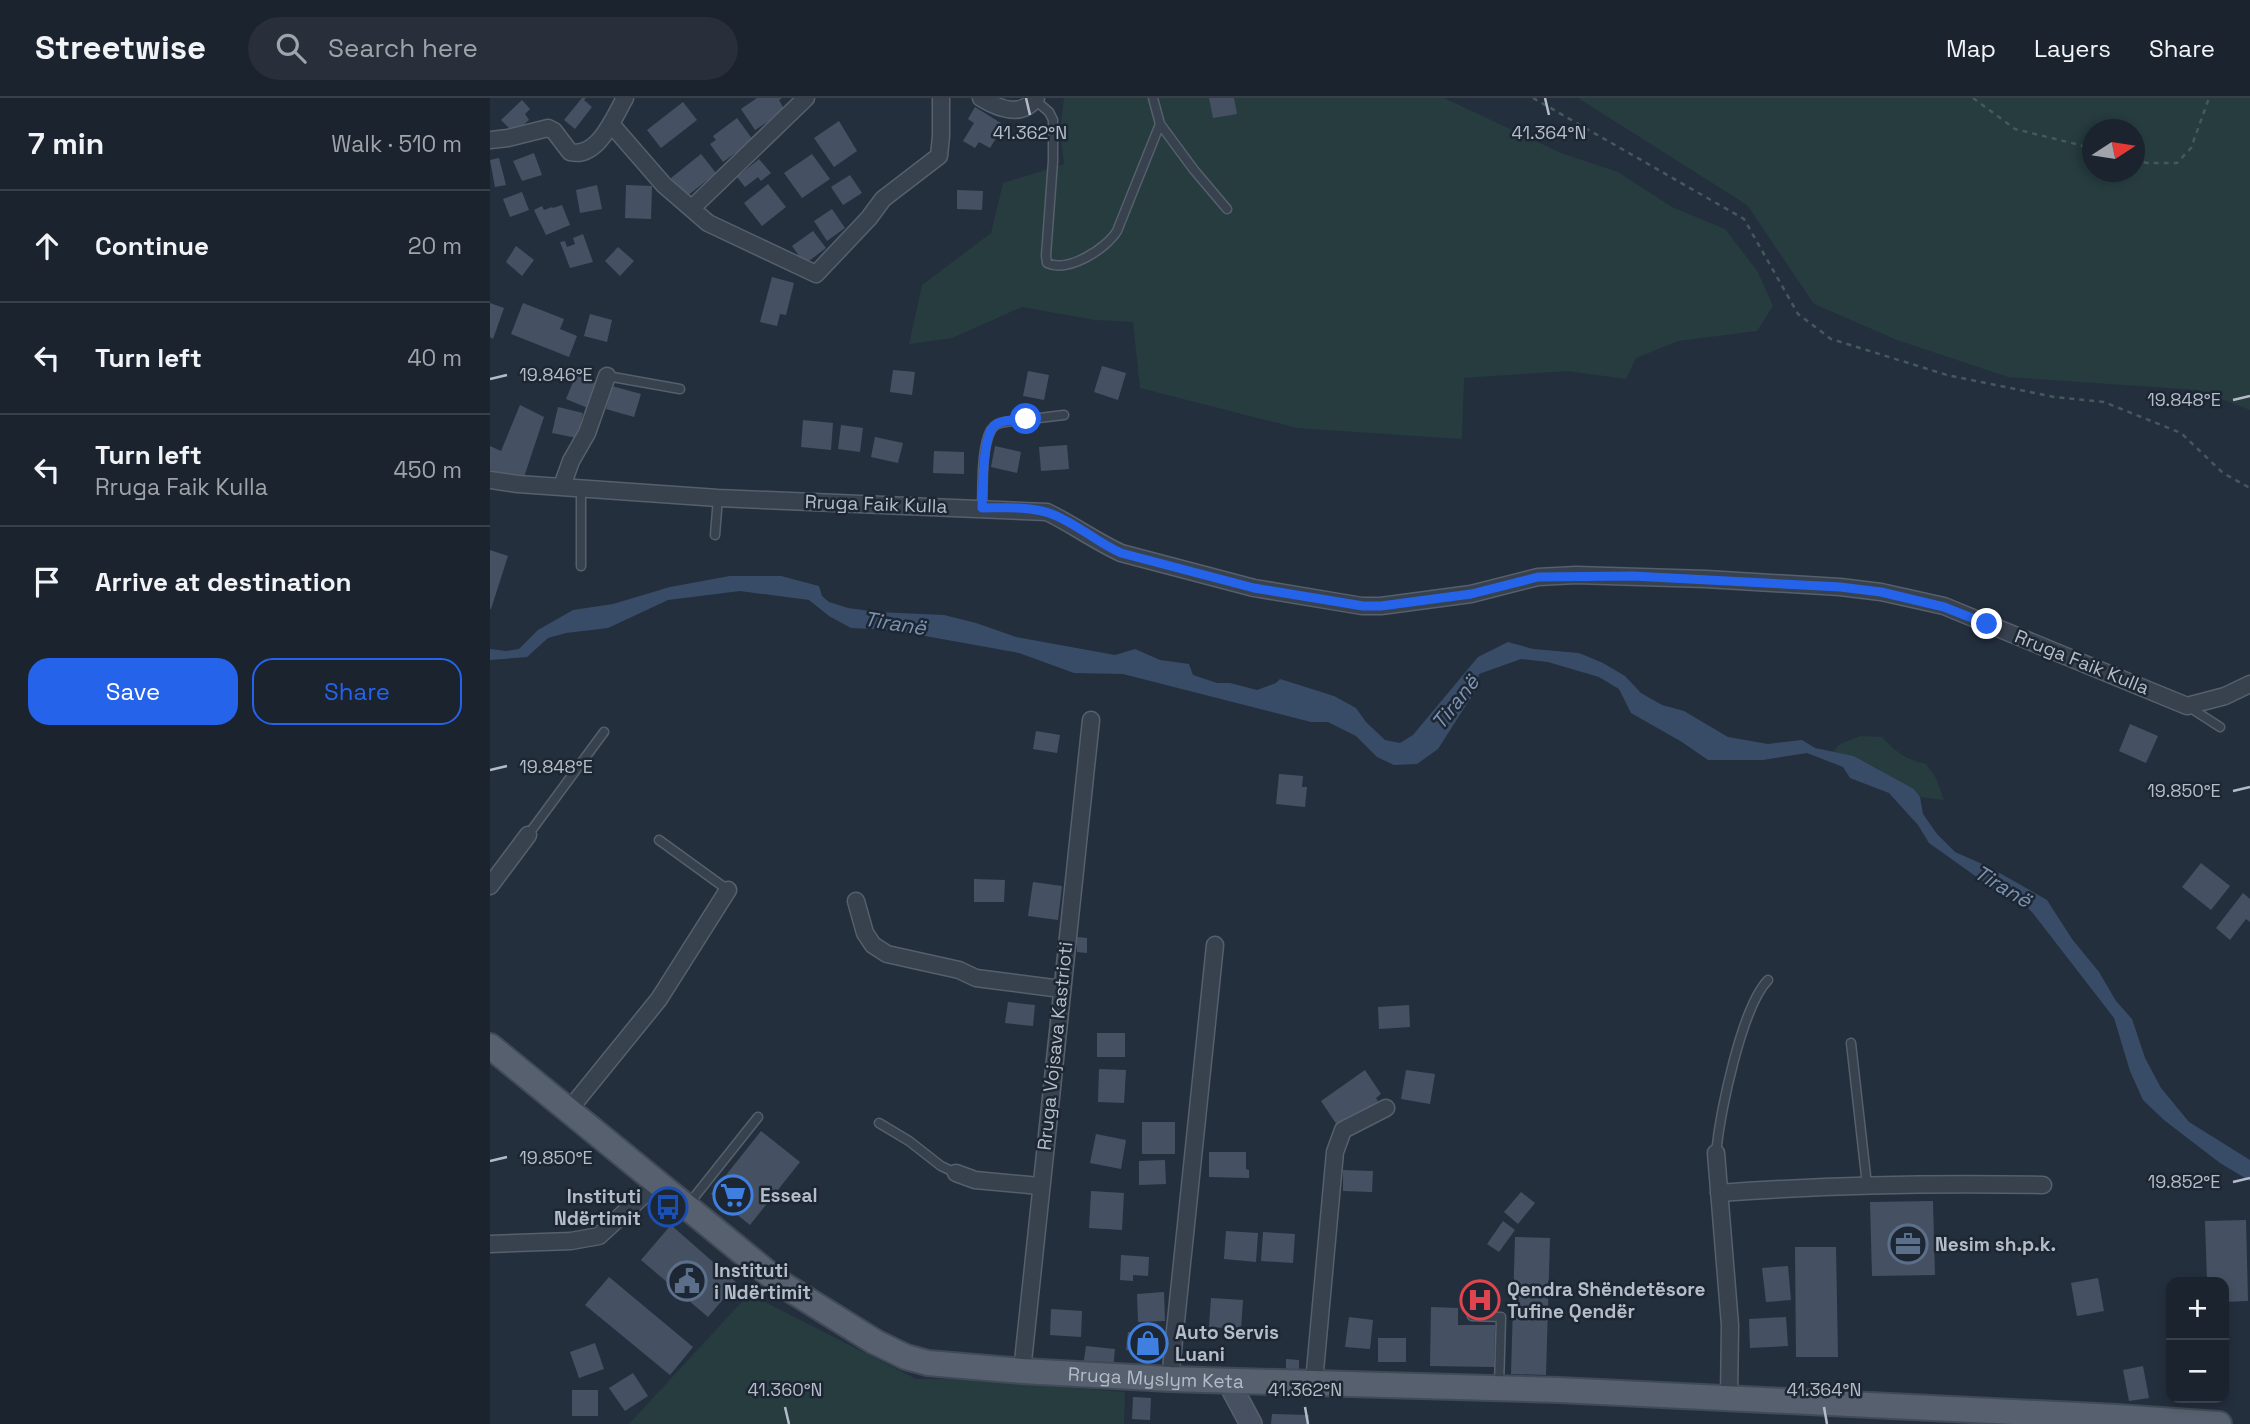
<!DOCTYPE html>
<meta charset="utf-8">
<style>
:root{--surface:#1b232e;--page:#282f3a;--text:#f1f3f6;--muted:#a0a4aa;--line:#39404a;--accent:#2563eb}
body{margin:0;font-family:"Space Grotesk",sans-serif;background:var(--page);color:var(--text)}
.controls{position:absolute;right:21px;bottom:21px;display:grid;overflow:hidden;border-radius:14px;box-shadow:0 4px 10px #0003}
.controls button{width:63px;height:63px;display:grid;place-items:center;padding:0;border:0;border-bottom:2px solid var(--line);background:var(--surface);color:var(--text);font:35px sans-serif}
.compass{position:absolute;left:1592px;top:21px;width:63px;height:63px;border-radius:50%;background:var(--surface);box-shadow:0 4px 10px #0003;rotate:78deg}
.stop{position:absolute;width:21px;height:21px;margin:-16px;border:5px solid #2563eb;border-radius:50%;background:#fff}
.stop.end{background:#2563eb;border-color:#fff;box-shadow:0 2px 7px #0008}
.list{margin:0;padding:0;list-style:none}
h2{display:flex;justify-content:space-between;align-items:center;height:91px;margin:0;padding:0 28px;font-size:30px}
h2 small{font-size:23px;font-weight:400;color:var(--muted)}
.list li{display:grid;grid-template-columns:46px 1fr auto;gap:21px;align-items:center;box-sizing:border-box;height:112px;padding:0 28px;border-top:2px solid var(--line)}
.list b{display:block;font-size:26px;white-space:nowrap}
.list p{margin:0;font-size:23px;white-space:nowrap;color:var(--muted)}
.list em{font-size:23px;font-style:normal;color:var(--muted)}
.actions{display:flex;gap:14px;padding:21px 28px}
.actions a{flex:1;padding:16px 0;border:2px solid var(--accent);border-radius:21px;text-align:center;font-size:24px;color:var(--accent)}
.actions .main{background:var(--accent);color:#fff}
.icon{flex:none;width:38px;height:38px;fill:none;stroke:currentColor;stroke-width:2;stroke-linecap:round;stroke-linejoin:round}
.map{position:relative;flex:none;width:1760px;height:1326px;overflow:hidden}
header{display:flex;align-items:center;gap:42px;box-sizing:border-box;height:98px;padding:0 35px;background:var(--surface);border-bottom:2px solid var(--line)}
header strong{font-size:33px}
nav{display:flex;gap:38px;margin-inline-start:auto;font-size:24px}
.search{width:490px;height:63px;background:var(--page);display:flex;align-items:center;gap:18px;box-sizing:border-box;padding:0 24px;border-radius:38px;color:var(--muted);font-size:26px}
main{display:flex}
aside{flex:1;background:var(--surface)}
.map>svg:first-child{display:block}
.green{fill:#263c3f;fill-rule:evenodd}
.water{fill:#394c67}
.building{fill:#455162}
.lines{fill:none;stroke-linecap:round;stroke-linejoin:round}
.lane-casing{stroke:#565f6c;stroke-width:11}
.street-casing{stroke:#565f6c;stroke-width:19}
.secondary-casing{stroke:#565f6c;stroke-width:24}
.primary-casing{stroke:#414a57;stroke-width:28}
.path{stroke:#44595c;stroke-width:2.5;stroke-dasharray:5 5;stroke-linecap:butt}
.lane{stroke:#38414e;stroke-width:8}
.street{stroke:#38414e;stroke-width:16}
.secondary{stroke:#465061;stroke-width:21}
.primary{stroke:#56606e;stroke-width:24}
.route{stroke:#2563eb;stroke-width:9}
.ticks{fill:none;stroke:#b4bcc9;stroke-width:2.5}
.labels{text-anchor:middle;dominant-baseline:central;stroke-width:5;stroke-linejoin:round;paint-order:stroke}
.street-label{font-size:19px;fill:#b4bcc9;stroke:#1d2633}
.poi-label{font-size:19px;font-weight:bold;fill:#b4bcc9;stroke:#1d2633;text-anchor:start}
.water-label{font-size:21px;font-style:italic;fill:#7c92b1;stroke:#1d2633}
.ticks-label{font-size:18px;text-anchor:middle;fill:#b4bcc9;stroke:#1d2633;stroke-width:5;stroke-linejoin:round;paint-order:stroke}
</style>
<header>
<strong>Streetwise</strong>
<div class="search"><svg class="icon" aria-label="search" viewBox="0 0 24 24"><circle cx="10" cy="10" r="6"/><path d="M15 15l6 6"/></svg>Search here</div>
<nav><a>Map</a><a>Layers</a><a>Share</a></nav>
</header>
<main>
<aside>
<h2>7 min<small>Walk · 510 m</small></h2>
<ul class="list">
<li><svg class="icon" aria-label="ahead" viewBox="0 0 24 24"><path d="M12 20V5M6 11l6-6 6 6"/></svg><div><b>Continue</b></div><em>20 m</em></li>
<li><svg class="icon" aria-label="left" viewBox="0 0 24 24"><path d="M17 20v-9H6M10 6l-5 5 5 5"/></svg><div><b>Turn left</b></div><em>40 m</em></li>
<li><svg class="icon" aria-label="left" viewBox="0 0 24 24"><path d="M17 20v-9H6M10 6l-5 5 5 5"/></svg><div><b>Turn left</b><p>Rruga Faik Kulla</p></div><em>450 m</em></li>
<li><svg class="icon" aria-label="arrive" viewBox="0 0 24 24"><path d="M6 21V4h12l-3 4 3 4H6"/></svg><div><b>Arrive at destination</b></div></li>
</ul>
<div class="actions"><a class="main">Save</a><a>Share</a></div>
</aside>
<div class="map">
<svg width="1760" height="1326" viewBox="0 0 1760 1326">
<rect width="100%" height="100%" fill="#242f3e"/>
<!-- green -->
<g class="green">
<path d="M574,0h380l117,55 57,19 54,35 53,22 33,43 15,34 -16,25 -79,10 -42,17 -10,21 -59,-8 -103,7 -2,61 -165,-11 -157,-40 -7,-66 -38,-2 -73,-13 -70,31 -43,6 13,-59 69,-52 12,-50 61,-19 -4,-33z"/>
<path d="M1088,0h672v312l-52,-20 -190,-13 -111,-37 -83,-36 -67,-99zM1602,32h42v42h-42z"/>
<path d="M1370,638l22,1c13,15 25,23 44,27l10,14 8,22 -24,-3 -6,-8 -59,-33 -22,-4 7,-8z"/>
<path d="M259,1196l167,85h47l162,13 -1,32h-495z"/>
</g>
<!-- water -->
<path class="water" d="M240,478h51l38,10 3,10 7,6 19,6 29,4 67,3 32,8 40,14 99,18 20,-6 25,11 29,4 4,11 24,8h13l27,7 19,-7 4,-4 54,17 22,12 10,14 19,18 15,3 13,-8 65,-78 30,-15 25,7 46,4 24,10 22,13 16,17 21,12 22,6 44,26 40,7 34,-4 13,8 39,8 60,33 6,8 3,17 14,20 18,18 34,15 58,33 25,39 27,33 17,29 16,18 13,39 16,30 28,34 61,38v21l-30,-18 -56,-43 -21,-20 -13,-29 -16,-53 -82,-106 -15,-15 -22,-7 -66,-47 -11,-18 -29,-32 -39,-15 -7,-11 -36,-14 -44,7h-55l-26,-18 -51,-29 -12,-24 -20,-12 -51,-15 -27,-3 -42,15 -2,14 -39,61 -21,15 -23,1 -17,-8 -21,-21 -28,-14h-17l-188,-48 -49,-1 -55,-20 -127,-23 -41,-2 -22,-12 -20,-16 -69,-9 -72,9 -60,28 -42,5 -18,5 -21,19 -37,3v-11l16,2 13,-2 19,-19 35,-20 40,-6 57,-17z"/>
<!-- building -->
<g class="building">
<path d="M92,0h4l-2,2 8,7 -17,22 -11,-9z"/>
<path d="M267,0h25l-3,2 6,11 -30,19 -14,-21z"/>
<path d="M719,0h25l3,16 -24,4z"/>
<path d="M32,2l8,9 -5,5 4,6 -15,13 -13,-13z"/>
<path d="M193,4l14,18 -36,28 -14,-18z"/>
<path d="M485,9l29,18 -14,23 -11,-6 -4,6 -12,-7 11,-18 -6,-4z"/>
<path d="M247,20l16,22 -30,22 -13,-18 6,-4 -3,-4z"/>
<path d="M349,23l18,30 -23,16 -20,-29z"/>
<path d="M44,55l8,22 -20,6 -9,-20z"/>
<path d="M211,56l15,19 -30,24 -15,-19z"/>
<path d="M322,56l18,25 -28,19 -18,-25z"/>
<path d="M9,60l7,27 -11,2 -5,-27z"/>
<path d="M269,61l12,14 -10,8 -3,-4 -13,10 -8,-10z"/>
<path d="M360,77l12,18 -19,12 -12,-18z"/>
<path d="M278,86l18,23 -24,19 -18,-23z"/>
<path d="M107,87l5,24 -22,4 -4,-23z"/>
<path d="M136,87l26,1 -1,33 -26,-1z"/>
<path d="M467,92l26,1 -1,19 -25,-1z"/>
<path d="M32,94l7,18 -19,7 -7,-18z"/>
<path d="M72,107l8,20 -24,10 -12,-25 8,-4 2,4 8,-3 1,1z"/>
<path d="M342,111l13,19 -18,13 -13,-20z"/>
<path d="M323,133l13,17 -21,16 -13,-18z"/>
<path d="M93,136l10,28 -23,6 -10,-26 5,-1 2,6 8,-3 -2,-6z"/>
<path d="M26,148l18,14 -12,16 -16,-14z"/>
<path d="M128,149l16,14 -14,15 -15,-15z"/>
<path d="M282,179l22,6 -8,32 -6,-1 -3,12 -17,-4z"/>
<path d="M0,205l14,5 -11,31 -3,-2z"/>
<path d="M33,205l41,16 -4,10 17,7 -8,21 -58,-23z"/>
<path d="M100,216l22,6 -5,22 -23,-6z"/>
<path d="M612,268l24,7 -8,27 -24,-8z"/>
<path d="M403,272l22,2 -3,23 -22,-3z"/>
<path d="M538,273l21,4 -5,25 -21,-4z"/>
<path d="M86,277l24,9 -10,25 -24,-10z"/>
<path d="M122,288l29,8 -7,23 -28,-8z"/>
<path d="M30,307l24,12 -20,60 -13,1 -21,-8v-24l11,5z"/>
<path d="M68,309l25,6 -6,25 -25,-5z"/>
<path d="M313,322l30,3 -2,27 -30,-3z"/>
<path d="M351,327l22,3 -3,24 -22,-3z"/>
<path d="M385,339l28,6 -5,20 -27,-6z"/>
<path d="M577,347l2,24 -28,2 -2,-24z"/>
<path d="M505,348l26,6 -4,21 -26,-6z"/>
<path d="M444,353l30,1v22l-31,-1z"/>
<path d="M0,452l18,6 -17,53h-1z"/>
<path d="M1640,626l28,12 -12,27 -27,-12z"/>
<path d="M546,633l24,4 -3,18 -24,-4z"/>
<path d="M789,676l24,2 -1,11h5l-2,20 -29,-3z"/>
<path d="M1711,765l29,23 -19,24 -29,-23z"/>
<path d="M484,781l31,1 -1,22h-30z"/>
<path d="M543,784l29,4 -4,34 -30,-4z"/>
<path d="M1753,795l7,6v23l-4,-3 -16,21 -14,-12z"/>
<path d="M587,839l10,1v15l-10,-1z"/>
<path d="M518,904l27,3 -2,21 -28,-3z"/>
<path d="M919,907l1,22 -31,2 -1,-22z"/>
<rect x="607" y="935" width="28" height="24"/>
<path d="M609,971l27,1 -2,33 -26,-1z"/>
<path d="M875,972l16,24 -5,4 2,3 -39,27 -18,-27z"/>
<path d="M916,972l29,4 -5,30 -29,-5z"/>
<rect x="652" y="1024" width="33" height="32"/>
<path d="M271,1033l39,31 -50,63 -39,-31z"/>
<path d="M606,1036l30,6 -5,29 -31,-6z"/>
<path d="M719,1054h37v17l3,1v8l-40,-1z"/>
<path d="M675,1062l1,24 -27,1v-24z"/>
<path d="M853,1072l30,1 -1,21 -29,-1z"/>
<path d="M601,1093l33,2 -2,37 -33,-2z"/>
<path d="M1031,1094l14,11 -17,21 -14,-12z"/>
<path d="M1443,1103l2,74 -63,1 -2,-74z"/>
<path d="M1756,1122l2,81 -24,1v-20h-17l-2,-61z"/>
<path d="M1013,1123l12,9 -16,22 -12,-8z"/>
<path d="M181,1127l66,58 -29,34 -67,-57z"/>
<path d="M736,1133l32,2 -2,29 -32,-3z"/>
<path d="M773,1134l32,2 -2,29 -32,-2z"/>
<path d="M1025,1139l35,1 -4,137 -35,-1z"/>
<path d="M1305,1149h41l2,110h-42z"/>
<path d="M631,1157l28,2 -1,19 -15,-1v6l-13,-1z"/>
<path d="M1298,1168l3,34 -25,2 -4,-34z"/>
<path d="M119,1179l84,70 -23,28 -85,-70z"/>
<path d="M1608,1180l6,33 -27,5 -6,-33z"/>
<path d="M978,1191l26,2 -1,20 -26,-2z"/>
<path d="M674,1194l1,29 -27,1 -1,-28z"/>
<path d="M721,1200l32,2 -2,29 -32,-2z"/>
<path d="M941,1209l27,1v17h37l-1,42 -64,-1z"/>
<path d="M561,1211l31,2 -1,26 -31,-2z"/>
<path d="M859,1219l24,3 -3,29 -25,-2z"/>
<path d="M1296,1219l2,29 -38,2 -1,-29z"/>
<path d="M638,1234l41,4 -2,18 -41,-4z"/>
<rect x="888" y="1240" width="28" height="24"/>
<path d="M105,1245l9,26 -25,9 -9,-26z"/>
<path d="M596,1248l29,3 -2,21 -30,-3z"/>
<path d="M796,1261l13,1v12l-13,-1z"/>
<path d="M1653,1268l6,32 -20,3 -6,-31z"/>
<path d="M143,1275l15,23 -23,15 -16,-23z"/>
<rect x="82" y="1292" width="26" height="26"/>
<path d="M643,1299l18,1 -1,22 -18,-1z"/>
<path d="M782,1316l37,1 -1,9h-37z"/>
</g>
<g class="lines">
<!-- lane casing -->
<g class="lane-casing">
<g id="lane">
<path d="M663,0l7,26 34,46 33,39"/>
<path d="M545,2l14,12 4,8v41l-7,95 1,7c21,10 59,-14 70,-32l43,-107"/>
<path d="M117,278l73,13"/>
<path d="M91,391v77"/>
<path d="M492,409c1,-20 -1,-59 9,-77 4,-6 8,-7 14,-8l59,-7"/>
<path d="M225,437l3,-37"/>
<path d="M1699,609l31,20"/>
<path d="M38,737l76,-103"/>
<path d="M169,742l69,50"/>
<path d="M1361,945l16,142"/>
<path d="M389,1025l30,18 32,25 15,7"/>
<path d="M1226,1055c4,-39 25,-145 52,-173"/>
<path d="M198,1107l70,-88"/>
<path d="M982,1218l29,1 -2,69"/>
</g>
</g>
<!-- street casing -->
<g class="street-casing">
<g id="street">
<path d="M491,0c18,11 40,20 55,0"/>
<path d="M121,26l53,61 44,38 108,51 53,-56 14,-19 56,-43 2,-20v-38"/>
<path d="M0,42l18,-2 40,-10 6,3 16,21c28,7 44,-35 55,-54"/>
<path d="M202,110l114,-110"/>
<path d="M0,382l28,4 200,14 329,14c25,12 48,29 74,41l133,35 108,18h19l90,-12 67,-17 38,-2 130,4 134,8 41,5 63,14 243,100 38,-10 25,-12"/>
<path d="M72,388l9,-25 16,-28 20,-57"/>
<path d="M0,788l38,-51"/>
<path d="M366,803l9,32 8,12 14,9 72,16 17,8 85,11"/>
<path d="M79,1012l90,-111 69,-109"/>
<path d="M1226,1055l14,172 -1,73"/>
<path d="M466,1075l19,7 65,6"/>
<path d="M1229,1095c108,-8 215,-10 324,-8"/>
<path d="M0,1146l81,-3 28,-5 59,-54"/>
<path d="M532,1273l69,-651"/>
<path d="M680,1281l45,-434"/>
<path d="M824,1284l21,-230 8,-22 43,-22"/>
</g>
</g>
<!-- secondary casing -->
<g class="secondary-casing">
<path id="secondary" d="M738,1283l23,43"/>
</g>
<!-- primary casing -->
<g class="primary-casing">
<g id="primary">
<path id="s1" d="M0,948l290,237 95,59 31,15 22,6 94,8 148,8 389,11 558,27 102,7"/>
</g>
</g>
<!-- path -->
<g class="path">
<path d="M1043,0l211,121 54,95 33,25 116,36 107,22 50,5 77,31 42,40 27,15"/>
<path d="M1483,0l42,31 77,19"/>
<path d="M1644,62l13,3h30l14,-15 18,-50"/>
</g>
<!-- lane -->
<use href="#lane" class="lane"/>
<!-- street -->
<use href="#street" class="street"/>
<!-- secondary -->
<use href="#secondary" class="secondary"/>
<!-- primary -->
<use href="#primary" class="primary"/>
</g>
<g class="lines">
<!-- route -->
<path class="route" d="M536,321c-9,1 -25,0 -32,7 -12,12 -11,64 -12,82 21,0 47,-2 67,5 26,9 47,29 72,40l133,35 109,18h18l90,-12 67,-17 94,-1 208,11 41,5 63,15 43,17"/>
</g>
<!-- ticks -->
<path class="ticks" d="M536,0l4,17M1055,0l4,17M0,281l17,-4M1743,302l17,-4M0,672l17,-4M1743,693l17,-4M0,1063l17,-4M1743,1084l17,-4M295,1309l4,17M815,1309l3,17M1334,1309l3,17"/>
<!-- icons -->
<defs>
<g id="supermarket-ring" transform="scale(2.0125)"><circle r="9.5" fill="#1d2633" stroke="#3f7fe0" stroke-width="1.5"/><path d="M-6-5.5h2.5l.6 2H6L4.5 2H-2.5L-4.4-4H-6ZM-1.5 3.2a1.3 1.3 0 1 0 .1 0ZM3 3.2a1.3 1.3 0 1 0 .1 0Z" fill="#3f7fe0"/></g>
<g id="bus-ring" transform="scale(2.0125)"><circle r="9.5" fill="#1d2633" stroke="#1a4fb4" stroke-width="1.5"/><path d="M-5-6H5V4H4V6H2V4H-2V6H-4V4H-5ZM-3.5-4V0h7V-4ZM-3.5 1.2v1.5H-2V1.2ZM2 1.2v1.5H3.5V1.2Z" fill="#1a4fb4"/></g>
<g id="office-ring" transform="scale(2.0125)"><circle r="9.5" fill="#1d2633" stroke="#5c6f8a" stroke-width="1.5"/><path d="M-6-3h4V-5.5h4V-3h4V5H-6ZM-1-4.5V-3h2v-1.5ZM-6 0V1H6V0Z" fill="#5c6f8a"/></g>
<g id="civic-ring" transform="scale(2.0125)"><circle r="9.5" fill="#1d2633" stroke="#5c6f8a" stroke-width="1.5"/><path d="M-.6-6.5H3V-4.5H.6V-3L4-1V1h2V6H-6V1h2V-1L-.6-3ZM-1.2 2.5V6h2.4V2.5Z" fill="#5c6f8a"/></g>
<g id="hospital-ring" transform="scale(2.0125)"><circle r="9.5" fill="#1d2633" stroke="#e0444e" stroke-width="1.5"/><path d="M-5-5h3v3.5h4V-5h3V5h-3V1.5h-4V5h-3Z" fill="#e0444e"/></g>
<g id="shop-ring" transform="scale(2.0125)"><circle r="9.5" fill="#1d2633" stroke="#3f7fe0" stroke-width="1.5"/><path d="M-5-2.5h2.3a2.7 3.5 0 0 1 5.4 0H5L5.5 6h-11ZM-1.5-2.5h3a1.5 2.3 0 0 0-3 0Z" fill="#3f7fe0"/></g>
</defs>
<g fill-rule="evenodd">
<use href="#supermarket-ring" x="243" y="1097"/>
<use href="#bus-ring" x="178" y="1109"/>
<use href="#office-ring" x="1418" y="1146"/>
<use href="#civic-ring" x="197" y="1183"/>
<use href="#hospital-ring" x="990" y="1202"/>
<use href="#shop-ring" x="658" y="1245"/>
</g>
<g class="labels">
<!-- street labels -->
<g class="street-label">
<text transform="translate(386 406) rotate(2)">Rruga Faik Kulla</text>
<text transform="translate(1592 564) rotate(22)">Rruga Faik Kulla</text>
<text transform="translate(565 948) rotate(-84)">Rruga Vojsava Kastrioti</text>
<text stroke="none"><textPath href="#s1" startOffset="772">Rruga Myslym Keta</textPath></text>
</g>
<!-- poi labels -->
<g class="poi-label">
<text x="270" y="1097">Esseal</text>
<text x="151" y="1098" text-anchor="end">Instituti<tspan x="151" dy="22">Ndërtimit</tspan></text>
<text x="1445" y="1146">Nesim sh.p.k.</text>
<text x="224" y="1172">Instituti<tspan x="224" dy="22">i Ndërtimit</tspan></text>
<text x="1017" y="1191">Qendra Shëndetësore<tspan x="1017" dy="22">Tufine Qendër</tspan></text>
<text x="685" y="1234">Auto Servis<tspan x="685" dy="22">Luani</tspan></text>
</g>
<!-- water labels -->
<g class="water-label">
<text transform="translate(405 525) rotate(9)">Tiranë</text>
<text transform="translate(965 604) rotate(-52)">Tiranë</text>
<text transform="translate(1513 788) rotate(31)">Tiranë</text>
</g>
</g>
<g class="ticks-label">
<text x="540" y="41">41.362°N</text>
<text x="1059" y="41">41.364°N</text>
<text x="66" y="283">19.846°E</text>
<text x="1694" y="308">19.848°E</text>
<text x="66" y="675">19.848°E</text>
<text x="1694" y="699">19.850°E</text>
<text x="66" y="1066">19.850°E</text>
<text x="1694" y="1090">19.852°E</text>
<text x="295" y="1298">41.360°N</text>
<text x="815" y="1298">41.362°N</text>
<text x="1334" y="1298">41.364°N</text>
</g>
</svg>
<div class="controls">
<button>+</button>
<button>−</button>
</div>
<svg class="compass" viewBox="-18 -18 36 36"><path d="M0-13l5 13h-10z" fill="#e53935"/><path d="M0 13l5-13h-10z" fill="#a0a4aa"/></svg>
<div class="stop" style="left:536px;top:321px"></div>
<div class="stop end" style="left:1497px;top:526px"></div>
</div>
</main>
